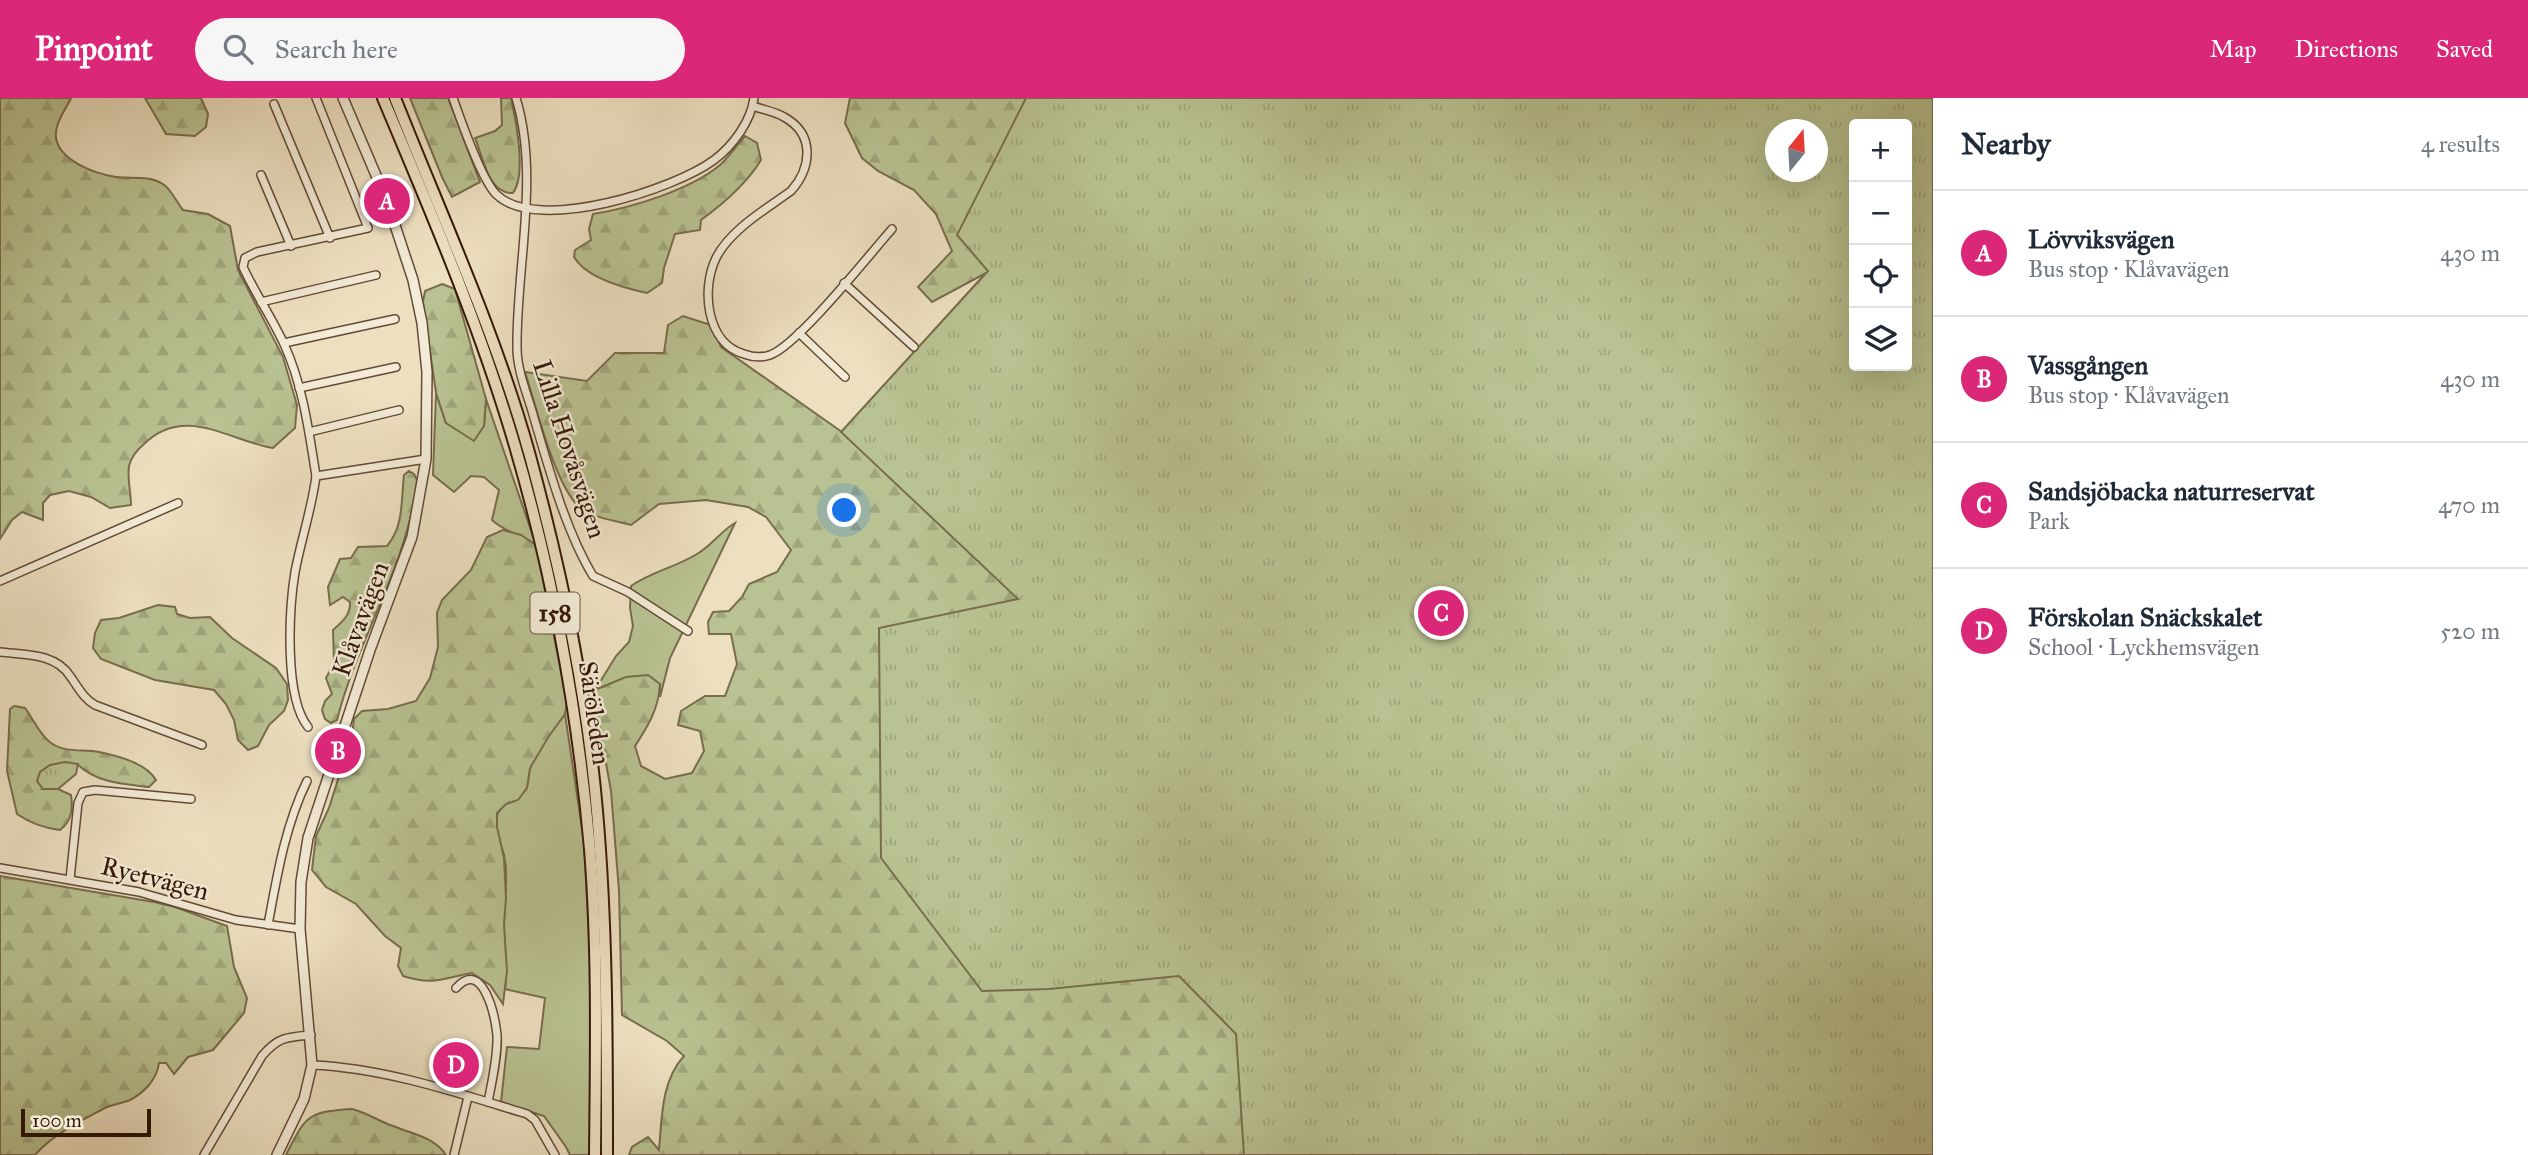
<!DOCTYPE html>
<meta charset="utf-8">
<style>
:root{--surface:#fff;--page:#f6f6f7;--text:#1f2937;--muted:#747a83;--line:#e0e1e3;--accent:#db2777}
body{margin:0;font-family:"IM FELL Great Primer",serif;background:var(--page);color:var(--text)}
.controls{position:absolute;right:21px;top:21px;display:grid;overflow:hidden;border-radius:7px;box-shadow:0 7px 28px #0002}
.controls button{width:63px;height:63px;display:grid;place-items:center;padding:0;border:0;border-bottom:2px solid var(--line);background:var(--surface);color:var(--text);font:35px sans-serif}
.compass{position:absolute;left:1765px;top:21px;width:63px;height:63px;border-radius:50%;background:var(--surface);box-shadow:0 7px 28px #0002;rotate:18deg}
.scale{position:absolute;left:21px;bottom:18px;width:130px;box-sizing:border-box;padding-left:7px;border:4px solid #361807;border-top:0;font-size:19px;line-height:24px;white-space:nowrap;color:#361807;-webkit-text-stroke:5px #f3ebd7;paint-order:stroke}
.you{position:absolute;left:845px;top:413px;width:24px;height:24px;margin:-18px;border:5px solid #fff;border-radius:50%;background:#1a73e8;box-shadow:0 0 0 10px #1a73e833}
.badge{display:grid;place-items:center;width:46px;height:46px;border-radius:50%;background:var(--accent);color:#fff;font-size:23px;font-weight:700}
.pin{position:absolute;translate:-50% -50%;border:4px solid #fff;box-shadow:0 2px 7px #0006}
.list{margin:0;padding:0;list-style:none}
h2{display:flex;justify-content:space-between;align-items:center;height:91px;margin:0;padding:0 28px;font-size:30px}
h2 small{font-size:23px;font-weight:400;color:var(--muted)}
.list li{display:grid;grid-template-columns:46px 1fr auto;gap:21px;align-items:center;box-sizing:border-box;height:126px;padding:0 28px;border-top:2px solid var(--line)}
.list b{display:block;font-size:26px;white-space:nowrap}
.list p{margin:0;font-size:23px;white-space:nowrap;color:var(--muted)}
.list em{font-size:23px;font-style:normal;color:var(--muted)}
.icon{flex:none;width:38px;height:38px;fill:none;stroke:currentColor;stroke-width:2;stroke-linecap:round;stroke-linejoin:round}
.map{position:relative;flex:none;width:1933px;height:1057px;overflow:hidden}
header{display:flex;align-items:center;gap:42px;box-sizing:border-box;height:98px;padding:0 35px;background:var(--accent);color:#fff}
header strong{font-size:33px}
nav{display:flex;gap:38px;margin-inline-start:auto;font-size:24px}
.search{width:490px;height:63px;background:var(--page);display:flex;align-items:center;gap:18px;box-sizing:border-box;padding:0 24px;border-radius:38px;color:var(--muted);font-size:26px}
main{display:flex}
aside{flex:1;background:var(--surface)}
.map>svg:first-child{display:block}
.green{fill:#b9c292;stroke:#786d4c;stroke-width:2}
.forest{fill:url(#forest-firs);stroke:#786d4c;stroke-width:2;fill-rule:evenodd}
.park{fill:url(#park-tufts);stroke:#786d4c;stroke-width:2;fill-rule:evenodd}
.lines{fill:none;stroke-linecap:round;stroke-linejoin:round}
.minor-casing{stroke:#644a36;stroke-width:10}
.tertiary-casing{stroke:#644a36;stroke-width:12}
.primary-casing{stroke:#361807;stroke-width:14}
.minor{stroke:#f3ebd7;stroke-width:7}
.tertiary{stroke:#f3ebd7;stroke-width:9}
.primary{stroke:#ede0c1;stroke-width:10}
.labels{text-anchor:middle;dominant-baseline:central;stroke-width:5;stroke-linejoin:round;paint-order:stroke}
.shield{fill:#f3ebd7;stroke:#6f5745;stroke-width:2}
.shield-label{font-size:24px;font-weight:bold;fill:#361807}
.street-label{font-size:26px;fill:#361807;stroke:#f3ebd7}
</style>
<header>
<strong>Pinpoint</strong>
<div class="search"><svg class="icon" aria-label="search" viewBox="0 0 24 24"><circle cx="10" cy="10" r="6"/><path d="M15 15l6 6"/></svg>Search here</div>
<nav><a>Map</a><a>Directions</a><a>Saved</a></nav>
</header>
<main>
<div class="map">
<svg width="1933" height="1057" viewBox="0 0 1933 1057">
<defs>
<pattern id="forest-firs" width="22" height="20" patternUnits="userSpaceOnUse" patternTransform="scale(1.75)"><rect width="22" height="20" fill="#b9c292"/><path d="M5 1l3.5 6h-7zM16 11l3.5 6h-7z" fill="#a0a67c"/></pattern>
<pattern id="park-tufts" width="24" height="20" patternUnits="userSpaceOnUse" patternTransform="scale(1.75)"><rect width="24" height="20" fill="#b9c292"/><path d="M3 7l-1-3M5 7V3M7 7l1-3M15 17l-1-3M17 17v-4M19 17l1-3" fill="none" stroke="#a0a67c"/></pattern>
</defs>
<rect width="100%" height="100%" fill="#ede0c1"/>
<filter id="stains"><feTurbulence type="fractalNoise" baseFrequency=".00286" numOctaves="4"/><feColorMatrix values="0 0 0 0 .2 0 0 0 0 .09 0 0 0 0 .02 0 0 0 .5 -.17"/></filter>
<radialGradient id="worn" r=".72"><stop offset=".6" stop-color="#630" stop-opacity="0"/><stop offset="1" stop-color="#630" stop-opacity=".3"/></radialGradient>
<!-- green -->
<g class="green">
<path d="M436,295l10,30 38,3 2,-27 50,146c-15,-10 -31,-13 -44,-25l7,-30 -15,-13 -13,-1 -17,16 -21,-17z"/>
<path d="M735,425l-65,135 -10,39v-13l-65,6 21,-34 13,-14 4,-16 -3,-18 1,-22c20,-14 45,-19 66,-32 15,-9 24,-23 38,-31z"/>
<path d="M565,616l19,128 10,195 -3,118h-21l-4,-8 -22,-31 -43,-14 6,-55 32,2 6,-51 -40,-9c3,-22 -1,-43 -1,-64 0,-24 5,-47 0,-70 -3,-12 -12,-31 -6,-42 6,-13 21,-11 28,-24 3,-6 2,-14 4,-20 7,-20 22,-39 35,-55z"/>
</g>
<!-- forest -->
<g class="forest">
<path d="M0,0h71c-4,9 -12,19 -14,29 -9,30 37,47 59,50 16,2 32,-2 47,7 8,5 14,19 20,26l25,4 22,12 8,44 45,87 14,48 -2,23 -22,20c-44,-7 -88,-44 -129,-4 -7,6 -13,13 -15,22 -2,13 2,26 2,39l-21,3 -19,-11 -22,-6 -19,4 -7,8v17l-21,-8 -10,8 -12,19z"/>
<path d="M145,0h56l7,16 -2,13 -11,9 -29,-2z"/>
<path d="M410,0h38l32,84 -28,15 -10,-20z"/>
<path d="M501,0h10c5,23 16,76 2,95 -25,1 -30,-36 -38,-55l20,-7 7,-6z"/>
<path d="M850,0h1083v356l-630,701h-674l3,-8 16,-10 11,13c3,-32 2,-69 25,-94l-17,-15 -45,-26 -3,-124 -8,-100 -14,-78 -2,-23 31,-13 22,-2 12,9c-1,24 -12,42 -25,62l6,20 24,13 27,-6 12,-22 -4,-20 -22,-6 3,-14 24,-15h20l12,-32 -6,-30h-22l-1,-12 5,-10 16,-1 13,-14 7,-13 28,-12 14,-22 -25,-33 -18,-10 -42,-7 -47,4 -28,21c-13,-4 -36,-7 -47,-14 -28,-18 -48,-106 -59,-139l62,9 28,-28h49l4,-28 15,-9 28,9 10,22 121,85 144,-159 -54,29 -14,-15 34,-36 -16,-37 -22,-24 -36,-19 -16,-13 -17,-35zM1854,26h53v242h-53zM1776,32h42v42h-42z"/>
<path d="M745,38l12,7 4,17c-14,23 -38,44 -60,60l-1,10 -25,4 -11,34 -2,15 -15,10c-23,-5 -61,-15 -73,-36l1,-7 16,-10 -2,-11 4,-15c38,-6 97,-24 127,-49 9,-8 17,-20 25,-29z"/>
<path d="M442,186l13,5 31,110 -2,27 -10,15 -28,-18 -10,-30 -13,-91 2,-11z"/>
<path d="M409,373l5,3 3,6c-9,85 -59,157 -80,240l-6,3 -6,-4 -3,-9 3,-9 7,-7 -6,-16 8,-15 -1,-33c9,-8 18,-15 17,-28l-7,-5 -13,8 -2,-18 12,-28 11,-1 7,-11 29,-1c17,-20 14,-45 17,-71z"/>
<path d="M503,432l18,5 15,10 31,157 -2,12 -16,22 -19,32 -3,20 -9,12 -12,4 -9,9v14l7,31 2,40 -2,27 3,46 -4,33 -13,-19 -18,-12c-29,5 -38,13 -69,3l-5,-10 3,-18 -16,-12 -29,-32 -30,-17 -14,-17 4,-34 13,-28 23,-73 2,-16 8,-8 26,-2 28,-8 14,-23 8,-31 -1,-34 5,-13 29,-30 16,-33z"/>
<path d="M158,507l17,2 2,7 13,4 20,-1 22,21 44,30 11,16 1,16 -4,11 -15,14 -11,21 -10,4 -10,-10 -4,-20 -8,-16 -12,-14 -59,-10 -54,-21 -8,-11 2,-15 6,-13 18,-2z"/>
<path d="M14,608l11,2c9,12 14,26 26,35 14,10 32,6 48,9 19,4 47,11 57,28l-7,7c-26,-3 -52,-4 -72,-23l-34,25h15l13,6c2,14 1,26 -11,35 -17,-2 -30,-7 -43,-16l-10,-43 3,-62z"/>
<path d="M0,778l154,26 21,5 52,19 7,41 13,31 -3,15 -31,37 -25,7 -14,17 -8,-11h-7c-2,16 -14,29 -29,37 -9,4 -18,4 -27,9 -23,12 -51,26 -68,46h-35z"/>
<path d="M352,1011c16,4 26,12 41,17 19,8 41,11 53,29h-160c20,-39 20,-43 66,-46z"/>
</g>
<!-- park -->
<g class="park">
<path d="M1026,0h907v1057h-689l-8,-121 -57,-58 -130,13 -67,2 -101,-133 -2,-230 139,-29 -177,-167 147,-161 -31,-36zM1854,26h53v242h-53zM1776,32h42v42h-42z"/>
<path d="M65,664l13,2 -2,10 -18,15h-15l-6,-8 3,-9 10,-7z"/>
</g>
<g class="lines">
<!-- minor casing -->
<g class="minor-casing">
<g id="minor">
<path d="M316,0l52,130 -111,24 -12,6 -2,9c12,26 29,51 41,77 19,41 25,88 32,132l110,-17"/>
<path d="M453,0c7,20 30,85 44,97 41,39 178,-6 217,-35 19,-14 37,-39 40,-62"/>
<path d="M516,0c24,78 0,170 1,250 0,21 9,43 15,63 15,51 33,119 61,165l35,16 60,39"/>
<path d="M274,6l56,134"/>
<path d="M753,8c10,4 21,5 31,11 31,17 28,50 7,74 -25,18 -61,39 -75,67 -15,31 -10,85 28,96 8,3 17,4 26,1 28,-10 99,-100 122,-126"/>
<path d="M261,77l30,71"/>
<path d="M844,185l70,64"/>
<path d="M261,204l115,-27"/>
<path d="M799,235l46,44"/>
<path d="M284,245l111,-24"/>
<path d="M299,290l97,-21"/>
<path d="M309,334l90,-22"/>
<path d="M0,483l178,-78"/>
<path d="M0,554c25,3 55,1 70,24 8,11 13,22 25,29l107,40"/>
<path d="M308,629c-24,-30 -19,-118 -13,-155 6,-32 17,-64 21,-96"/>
<path d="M0,770l139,24 97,28 64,9"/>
<path d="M70,781l8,-76 5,-11 12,-2 96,9"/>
<path d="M268,827c9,-49 17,-99 39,-144"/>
<path d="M456,890c27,-30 39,28 41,47 1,21 -5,46 -9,67"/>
<path d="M312,967c73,3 146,28 215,49l8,6 20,35"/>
<path d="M204,1057l58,-99c16,-19 25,-19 49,-21"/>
<path d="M454,1057l14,-58"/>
</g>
</g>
<!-- tertiary casing -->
<g class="tertiary-casing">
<path id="tertiary" d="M277,1057l27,-56 8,-34 -12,-136 1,-47 7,-44 62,-188 42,-113 14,-78 1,-87 -5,-49 -9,-43 -26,-79 -44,-103"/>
</g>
<!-- primary casing -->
<g class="primary-casing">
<g id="primary">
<path d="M383,0c48,114 97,228 132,348 38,130 63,267 75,403 8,101 6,204 5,306"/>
<path d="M395,0c47,119 101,235 135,358 31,114 57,238 67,355 10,114 10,229 10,344"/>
</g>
</g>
<!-- minor -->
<use href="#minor" class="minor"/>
<!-- tertiary -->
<use href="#tertiary" class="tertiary"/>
<!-- primary -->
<use href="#primary" class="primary"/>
</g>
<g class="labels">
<!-- shield labels -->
<rect class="shield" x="530.5" y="494.5" width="49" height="41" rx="5"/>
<g class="shield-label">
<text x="555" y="515">158</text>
</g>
<!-- street labels -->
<g class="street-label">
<text transform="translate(570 351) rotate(72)">Lilla Hovåsvägen</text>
<text transform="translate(360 521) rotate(-70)">Klåvavägen</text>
<text transform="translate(595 615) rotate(82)">Säröleden</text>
<text transform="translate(155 780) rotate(14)">Ryetvägen</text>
</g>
</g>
<rect width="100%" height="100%" filter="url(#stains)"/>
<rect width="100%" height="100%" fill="url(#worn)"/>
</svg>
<div class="controls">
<button>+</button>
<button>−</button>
<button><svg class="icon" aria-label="locate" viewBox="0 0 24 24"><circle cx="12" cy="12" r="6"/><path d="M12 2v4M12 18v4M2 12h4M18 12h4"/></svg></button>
<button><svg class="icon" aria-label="layers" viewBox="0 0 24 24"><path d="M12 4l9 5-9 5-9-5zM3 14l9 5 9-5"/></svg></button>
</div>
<svg class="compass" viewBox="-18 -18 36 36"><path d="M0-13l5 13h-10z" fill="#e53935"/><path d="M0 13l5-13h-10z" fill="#747a83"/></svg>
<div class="scale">100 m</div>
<div class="you"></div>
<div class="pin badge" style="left:387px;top:103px">A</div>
<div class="pin badge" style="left:338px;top:653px">B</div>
<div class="pin badge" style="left:1441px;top:515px">C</div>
<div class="pin badge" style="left:456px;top:967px">D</div>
</div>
<aside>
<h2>Nearby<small>4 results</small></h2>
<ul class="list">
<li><span class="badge">A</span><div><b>Lövviksvägen</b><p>Bus stop · Klåvavägen</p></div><em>430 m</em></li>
<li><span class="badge">B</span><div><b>Vassgången</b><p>Bus stop · Klåvavägen</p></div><em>430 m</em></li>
<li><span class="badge">C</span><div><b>Sandsjöbacka naturreservat</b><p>Park</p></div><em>470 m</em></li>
<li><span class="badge">D</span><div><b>Förskolan Snäckskalet</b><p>School · Lyckhemsvägen</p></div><em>520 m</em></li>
</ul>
</aside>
</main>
